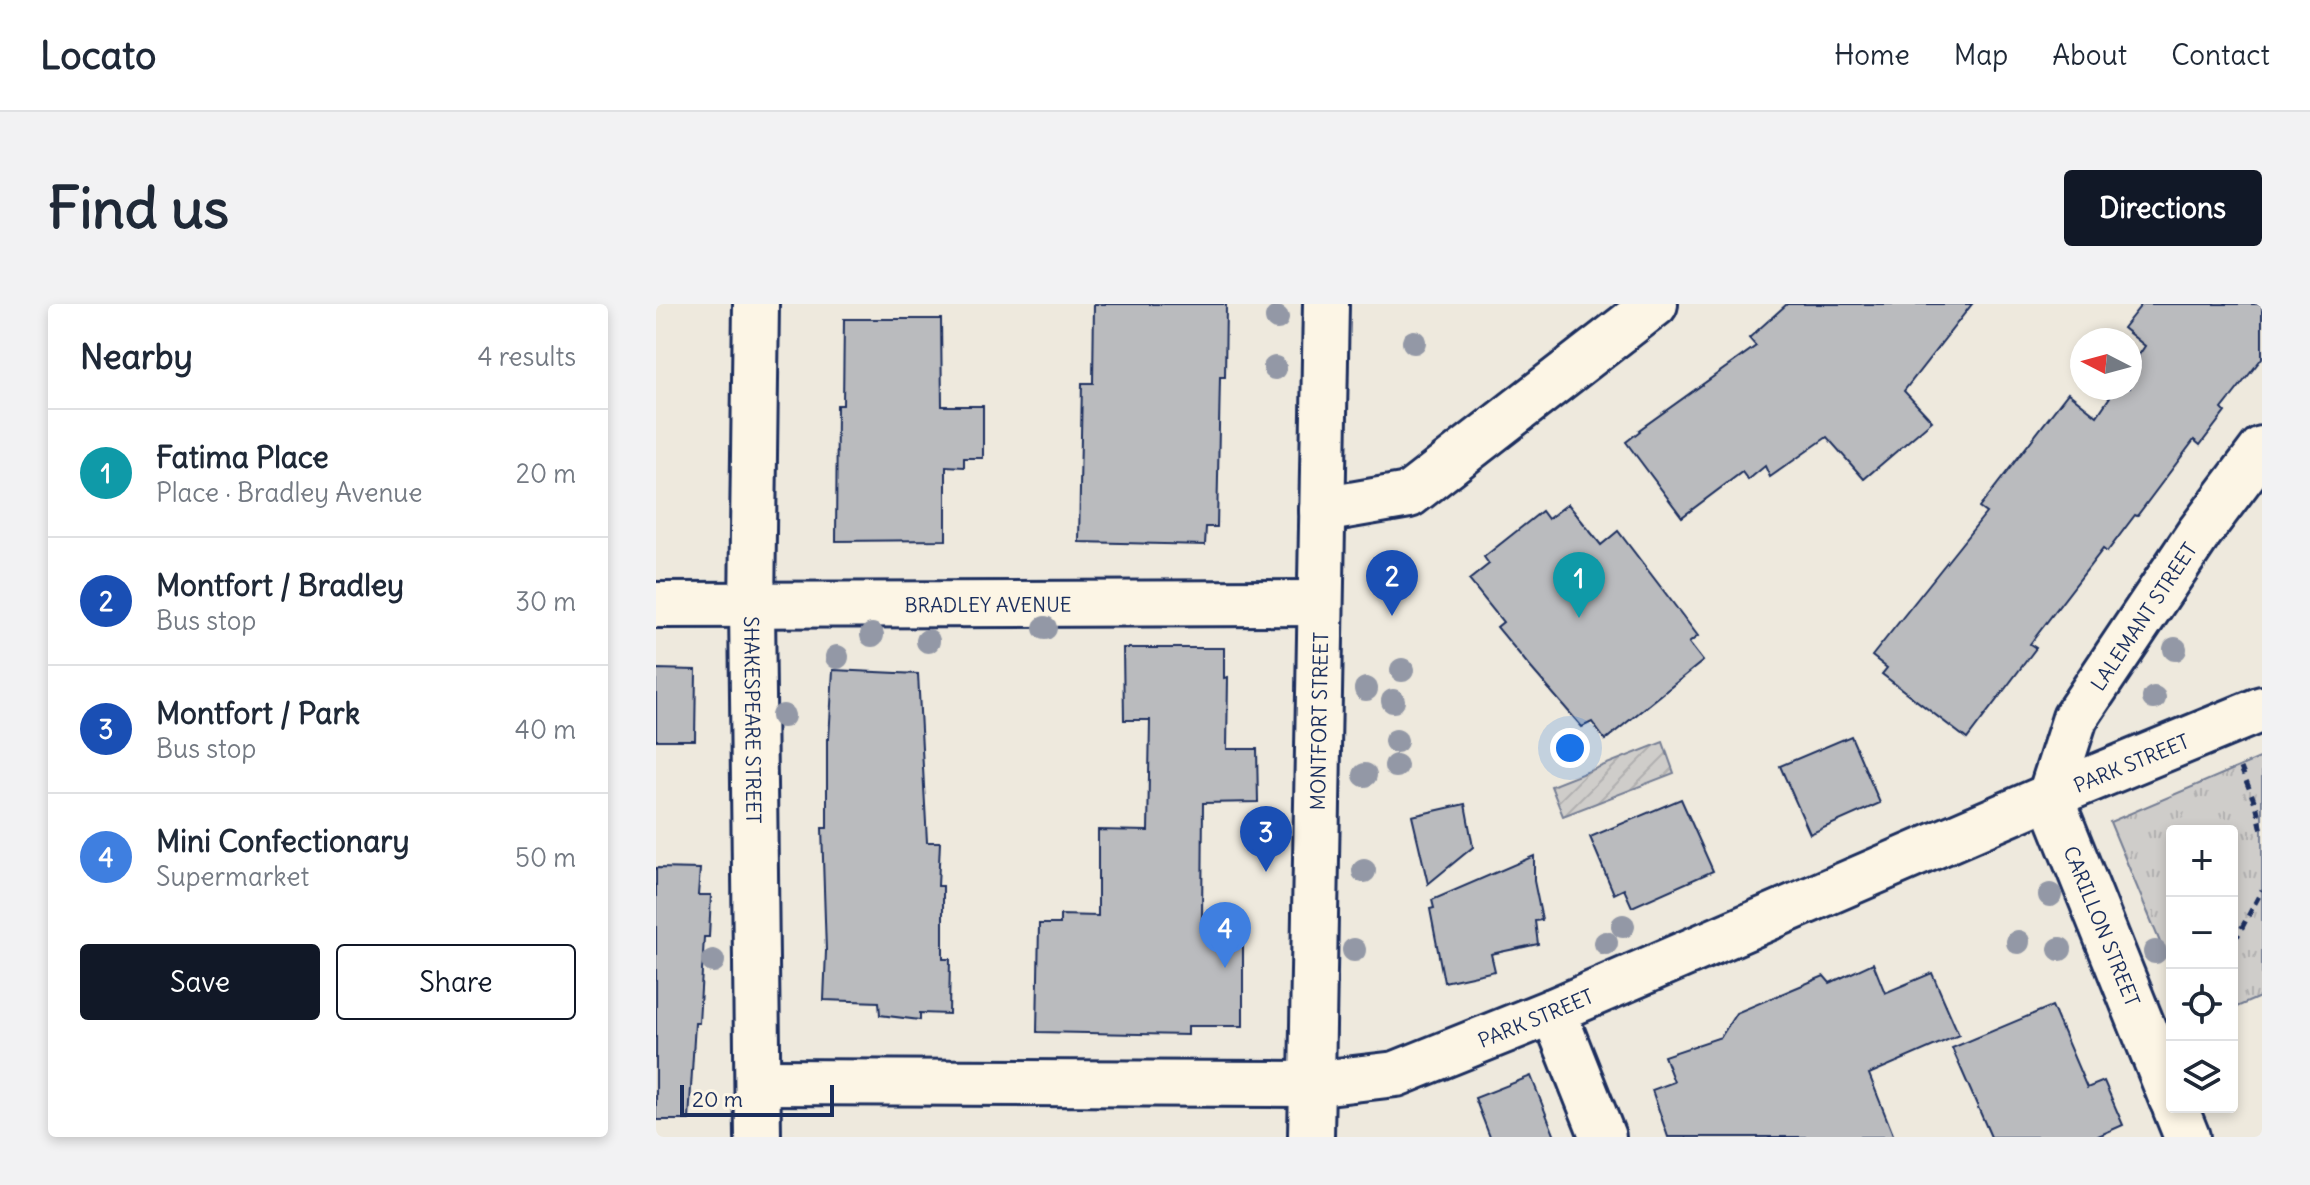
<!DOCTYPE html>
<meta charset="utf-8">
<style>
:root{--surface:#fff;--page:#f2f2f3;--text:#1f2937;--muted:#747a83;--line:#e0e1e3;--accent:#111827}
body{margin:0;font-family:Delius,sans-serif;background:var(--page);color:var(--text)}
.controls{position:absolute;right:24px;bottom:24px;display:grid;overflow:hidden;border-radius:8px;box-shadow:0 4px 12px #0003}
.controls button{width:72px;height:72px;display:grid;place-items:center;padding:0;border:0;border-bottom:2px solid var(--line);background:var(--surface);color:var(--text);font:40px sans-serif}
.compass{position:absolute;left:1414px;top:24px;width:72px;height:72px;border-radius:50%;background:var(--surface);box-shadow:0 4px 12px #0003;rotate:276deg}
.scale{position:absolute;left:24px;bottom:20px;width:154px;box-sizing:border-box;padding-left:8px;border:4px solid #1b2f5e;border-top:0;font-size:22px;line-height:28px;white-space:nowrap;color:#1b2f5e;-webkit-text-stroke:6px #fcf5e5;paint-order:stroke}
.you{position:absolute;left:914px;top:444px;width:28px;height:28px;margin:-20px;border:6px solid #fff;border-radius:50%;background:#1a73e8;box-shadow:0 0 0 12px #1a73e833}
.badge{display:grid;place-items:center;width:52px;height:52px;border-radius:50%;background:var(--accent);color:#fff;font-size:26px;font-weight:700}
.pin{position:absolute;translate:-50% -66px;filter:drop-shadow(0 2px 4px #0008)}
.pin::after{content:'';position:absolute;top:42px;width:28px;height:24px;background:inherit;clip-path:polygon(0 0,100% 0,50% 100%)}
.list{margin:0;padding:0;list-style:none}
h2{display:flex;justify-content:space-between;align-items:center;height:104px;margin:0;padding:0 32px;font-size:34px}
h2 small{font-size:26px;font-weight:400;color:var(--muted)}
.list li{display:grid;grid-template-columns:52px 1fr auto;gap:24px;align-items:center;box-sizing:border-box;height:128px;padding:0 32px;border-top:2px solid var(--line)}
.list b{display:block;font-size:30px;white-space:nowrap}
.list p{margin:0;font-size:26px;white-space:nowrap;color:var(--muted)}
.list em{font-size:26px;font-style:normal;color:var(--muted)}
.actions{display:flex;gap:16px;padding:24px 32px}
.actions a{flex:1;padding:18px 0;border:2px solid var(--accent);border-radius:8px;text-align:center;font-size:28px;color:var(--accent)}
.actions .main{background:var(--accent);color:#fff}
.icon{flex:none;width:44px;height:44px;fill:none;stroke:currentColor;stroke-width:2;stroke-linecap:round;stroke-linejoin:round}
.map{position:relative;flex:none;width:1606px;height:833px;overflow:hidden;border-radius:8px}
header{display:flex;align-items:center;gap:48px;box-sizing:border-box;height:112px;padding:0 40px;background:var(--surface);border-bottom:2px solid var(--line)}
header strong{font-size:38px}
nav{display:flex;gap:44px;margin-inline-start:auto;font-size:28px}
.intro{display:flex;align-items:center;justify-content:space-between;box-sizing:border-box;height:192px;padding:0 48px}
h1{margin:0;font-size:56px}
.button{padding:20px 36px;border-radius:8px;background:var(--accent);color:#fff;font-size:28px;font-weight:700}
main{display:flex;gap:48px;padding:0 48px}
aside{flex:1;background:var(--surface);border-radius:8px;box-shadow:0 4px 12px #0003}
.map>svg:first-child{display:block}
.park{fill:url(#park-tufts);stroke:#757e94;stroke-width:2}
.garden{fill:url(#garden-furrows);stroke:#757e94;stroke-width:2}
.building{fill:#babbbe;stroke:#1b2f5e;stroke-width:2}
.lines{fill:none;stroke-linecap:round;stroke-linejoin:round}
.minor-casing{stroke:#1b2f5e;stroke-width:50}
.tertiary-casing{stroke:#1b2f5e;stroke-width:50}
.path{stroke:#1b2f5e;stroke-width:5;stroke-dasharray:8 6;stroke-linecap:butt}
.minor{stroke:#fcf5e5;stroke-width:44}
.tertiary{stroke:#fcf5e5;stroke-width:44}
.tree{fill:#9398a6}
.labels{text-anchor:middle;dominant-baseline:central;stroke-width:8;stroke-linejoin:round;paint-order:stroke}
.street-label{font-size:20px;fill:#1b2f5e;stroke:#fcf5e5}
</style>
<header>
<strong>Locato</strong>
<nav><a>Home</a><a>Map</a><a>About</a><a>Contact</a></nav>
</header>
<div class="intro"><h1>Find us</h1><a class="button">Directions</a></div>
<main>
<aside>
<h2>Nearby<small>4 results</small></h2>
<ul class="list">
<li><span class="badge" style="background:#0f9aa8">1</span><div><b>Fatima Place</b><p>Place · Bradley Avenue</p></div><em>20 m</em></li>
<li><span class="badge" style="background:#1a4fb4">2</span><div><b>Montfort / Bradley</b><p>Bus stop</p></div><em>30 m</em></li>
<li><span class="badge" style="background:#1a4fb4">3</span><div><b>Montfort / Park</b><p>Bus stop</p></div><em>40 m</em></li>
<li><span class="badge" style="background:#3f7fe0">4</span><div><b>Mini Confectionary</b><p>Supermarket</p></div><em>50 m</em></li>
</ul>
<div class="actions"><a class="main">Save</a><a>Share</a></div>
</aside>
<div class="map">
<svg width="1606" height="833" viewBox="0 0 1606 833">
<defs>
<pattern id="park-tufts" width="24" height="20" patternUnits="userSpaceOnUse" patternTransform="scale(2)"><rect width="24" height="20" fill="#cfcdca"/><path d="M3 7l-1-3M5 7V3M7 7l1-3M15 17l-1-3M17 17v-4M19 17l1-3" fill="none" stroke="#b1b0b0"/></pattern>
<pattern id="garden-furrows" width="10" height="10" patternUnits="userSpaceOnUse" patternTransform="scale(2)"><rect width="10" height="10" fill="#cfcdca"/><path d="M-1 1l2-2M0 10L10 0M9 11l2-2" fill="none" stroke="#b1b0b0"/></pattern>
</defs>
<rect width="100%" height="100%" fill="#eee9dd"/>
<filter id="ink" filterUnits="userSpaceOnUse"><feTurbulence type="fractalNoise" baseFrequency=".0125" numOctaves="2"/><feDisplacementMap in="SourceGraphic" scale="16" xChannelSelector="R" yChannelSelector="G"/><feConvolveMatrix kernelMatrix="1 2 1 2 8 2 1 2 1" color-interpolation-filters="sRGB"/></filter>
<g filter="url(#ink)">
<!-- park -->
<path class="park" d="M1606,453v239l-30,13v-178h-60v140l-62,-149z"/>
<!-- garden -->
<path class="garden" d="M1007,438l11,31 -111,43 -12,-30z"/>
<!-- building -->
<g class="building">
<path d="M438,0h132l-1,73h-5l-3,150h-11l-1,18 -126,-3 3,-159h11z"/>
<path d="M1131,0h185l-68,87 28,30 -68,58 -37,-42 -57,40 -5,-11 -17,14 -6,-8 -60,45 -56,-75 14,-11 -1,-1 117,-84 -7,-8z"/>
<path d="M1486,0h120v54l-40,51 3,3 -25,33 -6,-5 -57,76 -2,-1 -28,37 -4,-3 -73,95 6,4 -69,91 -85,-65 5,-6 -15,-12 114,-143 -7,-5 89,-115 29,23 19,-28h14v-20l15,-22 -22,-18z"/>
<path d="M188,15h97l1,87h41v52h-19v9l-18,-1v74l-110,1 1,-136h6z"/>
<path d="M912,200l33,41 17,-14 80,105 -9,7 14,18 -98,79 -13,-18 -10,5 -51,-59 -34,-41 6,-5 -34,-42 20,-16 -5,-7 58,-46 6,8z"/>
<path d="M467,344h101v30l4,-1 -1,72h30l1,53 -55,1 -1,117h41v106h-55v9l-151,-3 2,-108h21v-9l38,1v-86l50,1 2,-111h-26z"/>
<path d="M0,365l40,1 -1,70h-39z"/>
<path d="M177,366l85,4 9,168h13l-2,44h5v73h7l-1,55 -29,-1v7l-40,-5 -1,-13 -55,-2 2,-49 -4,-123h5v-89h2z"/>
<path d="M1195,432l29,67 -70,31 -30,-68z"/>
<path d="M1025,495l32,72 -81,36 -8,-18 -10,5 -24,-57z"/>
<path d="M809,500l8,43 -45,37 -16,-68z"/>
<path d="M878,552v25l8,39 -7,1 3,23 -47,10 4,17 -51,11 -14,-73 4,-1 -2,-8z"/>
<path d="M0,564l44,1 -2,26h13l-2,42h-5l-5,86h-4l-6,97h-33z"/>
<path d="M1217,659l12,30 47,-20 27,62 -90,39 25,63h-226l-16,-47 22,-8 -10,-26 57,-19 15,-24 88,-37 6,7z"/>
<path d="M1396,702l35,82 17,-7 19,44 -27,12h-105l-39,-89z"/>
<path d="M875,772l24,61h-65l-15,-39z"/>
</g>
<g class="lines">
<!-- minor casing -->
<g class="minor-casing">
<g id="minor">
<path id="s1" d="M100,0l-4,303 6,530"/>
<path d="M666,206l87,-15 246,-191"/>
<path id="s2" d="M0,301l664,-2"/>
<path d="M897,707l50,126"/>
<path id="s3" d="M103,778l552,2 85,-10 157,-63 497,-215 212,-87"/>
<path id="s4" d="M1516,796l-122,-304 25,-78 124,-185 63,-84"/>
<path d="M1519,803l12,30"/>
</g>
</g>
<!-- tertiary casing -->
<g class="tertiary-casing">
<g id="tertiary">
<path id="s5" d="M655,833l15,-833"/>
</g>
</g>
<!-- path -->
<g class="path">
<path d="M1585,464l16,40 5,23"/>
<path d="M1576,633l6,-2 24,-45"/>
</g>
<!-- minor -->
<use href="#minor" class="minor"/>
<!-- tertiary -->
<use href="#tertiary" class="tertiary"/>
</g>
<!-- trees -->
<g class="tree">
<circle cx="621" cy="14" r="12"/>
<circle cx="758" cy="38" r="12"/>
<circle cx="619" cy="64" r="12"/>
<circle cx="389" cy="324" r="12"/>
<circle cx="216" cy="331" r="12"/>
<circle cx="272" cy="337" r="12"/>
<circle cx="1519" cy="345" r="12"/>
<circle cx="181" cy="353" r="12"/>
<circle cx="746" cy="366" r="12"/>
<circle cx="710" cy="385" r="12"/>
<circle cx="1498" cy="394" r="12"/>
<circle cx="737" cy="397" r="12"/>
<circle cx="127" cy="412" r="12"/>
<circle cx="740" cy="437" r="12"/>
<circle cx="740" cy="462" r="12"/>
<circle cx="709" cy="471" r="12"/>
<circle cx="708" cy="567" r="12"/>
<circle cx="1394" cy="591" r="12"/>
<circle cx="967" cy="622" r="12"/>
<circle cx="1362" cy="638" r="12"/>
<circle cx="950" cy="639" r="12"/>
<circle cx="1404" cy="645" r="12"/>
<circle cx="698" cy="646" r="12"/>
<circle cx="1499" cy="648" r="12"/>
<circle cx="57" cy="657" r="12"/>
</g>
</g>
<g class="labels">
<!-- street labels -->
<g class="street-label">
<text stroke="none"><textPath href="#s2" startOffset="332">BRADLEY AVENUE</textPath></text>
<text stroke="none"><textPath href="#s4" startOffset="532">LALEMANT STREET</textPath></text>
<text stroke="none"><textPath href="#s5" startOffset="416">MONTFORT STREET</textPath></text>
<text stroke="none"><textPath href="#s1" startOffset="416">SHAKESPEARE STREET</textPath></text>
<text stroke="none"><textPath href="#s3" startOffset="1436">PARK STREET</textPath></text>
<text transform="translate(1446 622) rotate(68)">CARILLON STREET</text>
<text stroke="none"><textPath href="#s3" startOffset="788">PARK STREET</textPath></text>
</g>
</g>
</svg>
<div class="controls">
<button>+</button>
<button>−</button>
<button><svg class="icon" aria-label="locate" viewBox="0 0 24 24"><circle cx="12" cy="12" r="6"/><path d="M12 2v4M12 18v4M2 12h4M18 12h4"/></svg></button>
<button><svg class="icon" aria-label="layers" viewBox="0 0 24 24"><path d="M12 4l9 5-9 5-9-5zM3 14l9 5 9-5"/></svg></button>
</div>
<svg class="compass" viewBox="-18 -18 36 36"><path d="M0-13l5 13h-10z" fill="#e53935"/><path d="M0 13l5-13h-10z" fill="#747a83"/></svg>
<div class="scale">20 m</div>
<div class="you"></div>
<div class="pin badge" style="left:923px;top:314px;background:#0f9aa8">1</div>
<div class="pin badge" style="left:736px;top:312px;background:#1a4fb4">2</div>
<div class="pin badge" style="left:610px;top:568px;background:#1a4fb4">3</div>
<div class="pin badge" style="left:569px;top:664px;background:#3f7fe0">4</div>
</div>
</main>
